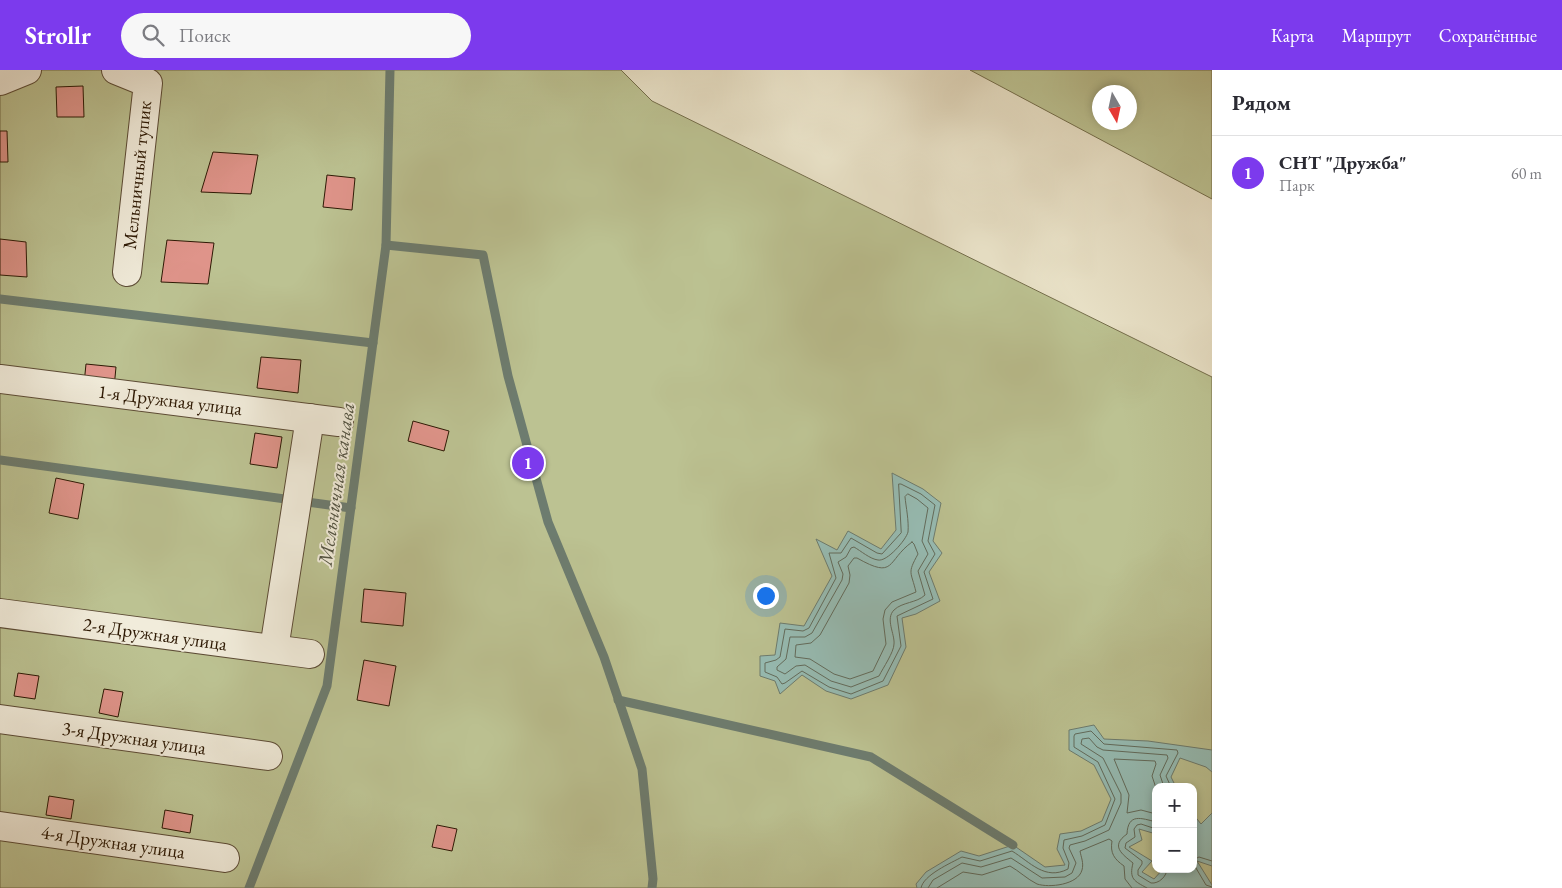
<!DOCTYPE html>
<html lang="ru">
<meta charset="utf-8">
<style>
:root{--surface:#fff;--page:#f7f7f7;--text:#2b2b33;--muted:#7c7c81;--line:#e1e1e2;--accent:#7c3aed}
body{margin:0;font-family:"EB Garamond",serif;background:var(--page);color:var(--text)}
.controls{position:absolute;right:15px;bottom:15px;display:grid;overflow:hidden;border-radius:10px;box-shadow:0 2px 8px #0003}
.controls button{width:45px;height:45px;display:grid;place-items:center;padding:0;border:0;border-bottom:1px solid var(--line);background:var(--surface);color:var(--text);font:25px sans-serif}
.compass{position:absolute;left:1092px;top:15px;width:45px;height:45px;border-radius:50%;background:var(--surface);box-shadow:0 2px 8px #0003;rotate:171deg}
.you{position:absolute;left:765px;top:525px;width:18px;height:18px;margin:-12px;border:4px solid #fff;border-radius:50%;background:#1a73e8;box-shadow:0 0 0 8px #1a73e833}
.badge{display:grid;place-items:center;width:32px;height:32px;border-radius:50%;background:var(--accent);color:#fff;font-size:16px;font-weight:700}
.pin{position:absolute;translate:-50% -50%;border:2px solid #fff;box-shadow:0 1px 5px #0006}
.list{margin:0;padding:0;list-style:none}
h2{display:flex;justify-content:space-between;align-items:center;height:65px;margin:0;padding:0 20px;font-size:21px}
h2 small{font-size:16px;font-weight:400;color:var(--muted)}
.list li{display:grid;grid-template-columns:32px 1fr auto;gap:15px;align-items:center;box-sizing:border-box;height:75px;padding:0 20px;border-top:1px solid var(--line)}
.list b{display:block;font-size:19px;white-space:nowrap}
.list p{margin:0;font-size:16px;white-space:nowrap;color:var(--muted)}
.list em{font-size:16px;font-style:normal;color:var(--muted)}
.icon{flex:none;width:28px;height:28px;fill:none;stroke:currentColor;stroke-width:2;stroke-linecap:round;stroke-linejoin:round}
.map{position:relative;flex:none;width:1212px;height:818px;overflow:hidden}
header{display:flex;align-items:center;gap:30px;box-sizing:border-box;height:70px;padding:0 25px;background:var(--accent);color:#fff}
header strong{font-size:24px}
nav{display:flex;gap:28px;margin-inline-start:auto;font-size:18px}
.search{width:350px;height:45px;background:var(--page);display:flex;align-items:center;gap:12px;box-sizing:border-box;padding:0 18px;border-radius:28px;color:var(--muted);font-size:19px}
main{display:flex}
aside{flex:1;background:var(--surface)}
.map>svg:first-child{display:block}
.green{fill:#bcc292;stroke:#746e4b;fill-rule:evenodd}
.water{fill:#97beb6;stroke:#6d7c6f}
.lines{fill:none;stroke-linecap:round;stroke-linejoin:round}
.shore{stroke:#626c5d;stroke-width:1}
.stream{stroke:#6d7c6f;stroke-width:9}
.building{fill:#df948a;stroke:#2d1904}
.minor-casing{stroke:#5c4b35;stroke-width:30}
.minor{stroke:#f1ecdb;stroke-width:28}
.labels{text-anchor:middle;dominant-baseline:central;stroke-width:4;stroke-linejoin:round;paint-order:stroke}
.street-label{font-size:19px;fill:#2d1904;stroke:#f1ecdb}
.water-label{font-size:20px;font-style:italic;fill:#525342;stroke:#f1ecdb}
</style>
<header>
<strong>Strollr</strong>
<div class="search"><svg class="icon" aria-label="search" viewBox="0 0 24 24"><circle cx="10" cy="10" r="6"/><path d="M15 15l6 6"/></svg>Поиск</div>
<nav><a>Карта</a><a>Маршрут</a><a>Сохранённые</a></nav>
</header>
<main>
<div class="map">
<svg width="1212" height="818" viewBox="0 0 1212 818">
<rect width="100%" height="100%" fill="#e9e2c8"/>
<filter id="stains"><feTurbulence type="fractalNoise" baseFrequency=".004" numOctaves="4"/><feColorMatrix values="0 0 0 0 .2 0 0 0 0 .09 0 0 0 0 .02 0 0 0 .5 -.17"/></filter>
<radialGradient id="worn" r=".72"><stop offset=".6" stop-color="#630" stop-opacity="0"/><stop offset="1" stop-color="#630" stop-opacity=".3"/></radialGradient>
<!-- green -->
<g class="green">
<path d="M0,0h621l31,31 560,276v511h-1212zM1156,717h37v82h-37z"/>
<path d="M970,0h242v129zM1100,22h30v30h-30z"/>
</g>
<!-- water -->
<g class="water">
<path d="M892,403l31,16 18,14 -8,38 9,12 -13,19 11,29 -24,13 -14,4 4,29 -18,38 -37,14 -25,-8 -24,-16 -22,19 -5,-13 -15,-5v-20l15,-1 5,-32 24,3 28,-50 -16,-37 21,11 11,-19 33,18 15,-19z"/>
<path d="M1094,655l10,14 44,2 64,9v22l-6,-5 -26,-9 -9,19 5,10h-20v47l-17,-5 3,11 -13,7 23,14 -10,11 12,7 9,-10h30v-55l8,10 11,-11v53l-15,-5 15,24v3h-295l-1,-4 10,-12 35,-21 18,5 34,-11 32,22 20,-2 -8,-16 3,-15 21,-3 21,-10 9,-22 -17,-34 -25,-15v-20z"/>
</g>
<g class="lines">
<!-- shore -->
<g class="shore">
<path d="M899,414h2l20,10 14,11 -7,36 7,13 -11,18 9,27 -36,17 4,30 -18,35 -32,13 -22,-7 -27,-16 -17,12 -3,1 -5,-7 -12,-5v-9l11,-3 4,-3 5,-28 18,2 6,-3 27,-50 -7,-25h12l10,-15 26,15 5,1 19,-21z"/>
<path d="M908,424l9,5 11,9 -6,33 6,13 -10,17 7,24c-8,8 -23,7 -31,15 -9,9 1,24 0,34 0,8 -11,24 -15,32l-28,11 -20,-6 -26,-16 -9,1 -11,8 -8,-4v-3l9,-8 4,-22h15l7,-4 30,-53 1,-6 -5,-12 8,-5 5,-9 3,-1c7,4 16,12 24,13 9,2 28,-20 30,-28 1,-11 -2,-25 -3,-35z"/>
<path d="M912,472l2,2 4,10c-11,20 -7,17 -2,38l-24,10 -7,8 -2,9 3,25 -13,27 -23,8 -16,-5 -24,-15 -15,-2 1,-12 15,-2 9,-8 29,-52 1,-8 -2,-9 6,-8h3c39,22 29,3 55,-16z"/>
<path d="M1156,718l-4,-12 4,-12 -1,-3 -41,-2 15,36 -2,18 14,-3 15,4"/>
<path d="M1156,759l-15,-5 -4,1 -3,4 1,8 -9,6 -1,5 17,13v3l-4,6v5l13,8c8,1 16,-7 16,-14"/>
<path d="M1212,791l-13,-4 -4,2 -2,4 13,22 6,2"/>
<path d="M921,818c2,-13 30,-25 41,-31l18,4 32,-10c18,11 33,30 56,18l1,-6 -6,-15 1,-8 18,-4 23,-11 10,-26 -17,-37 -24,-15v-11l1,-2 16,-3 13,13 73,6 1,3 -12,23 5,11"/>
<path d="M928,818l5,-8 29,-17 19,4 30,-9 31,20 23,-1 7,-4 4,-10 -7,-15 1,-3 15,-4 24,-11 12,-27v-9l-18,-36 -22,-14 1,-5 7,-1 8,9 6,3 64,5 1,3 -8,17 4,12"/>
<path d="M937,818l26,-16 19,3 28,-9c9,5 17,13 27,18 12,4 41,1 45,-14 2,-7 -1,-13 -2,-19l29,-12 3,2c-2,12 2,18 12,25l1,13 7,9"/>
<path d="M1147,818c-13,-7 -18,-9 -14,-25 -11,-9 -23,-17 -6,-29 1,-21 14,-16 29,-12"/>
</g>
<!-- stream -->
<g class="stream">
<path d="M386,175l97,10 25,121 40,146 56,135 38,112 11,110 -1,9"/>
<path d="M0,229l373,44"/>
<path d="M0,390l351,48"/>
<path d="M618,630l253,57 142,88"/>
<path d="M249,818l78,-202 59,-441 4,-175"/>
</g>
</g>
<!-- building -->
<g class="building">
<path d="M83,16l1,31h-27l-1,-30z"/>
<path d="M0,61h7l1,31h-8z"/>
<path d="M213,82l45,3 -7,39 -50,-2z"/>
<path d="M327,105l28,3 -3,32 -29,-3z"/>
<path d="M0,169l26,3 1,35 -27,-2z"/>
<path d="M167,170l47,3 -6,41 -47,-2z"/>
<path d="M261,287l40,3 -3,33 -41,-5z"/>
<path d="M86,294l30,3 -2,21 -30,-4z"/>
<path d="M413,351l36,10 -5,20 -36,-10z"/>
<path d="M255,363l27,4 -5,31 -27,-4z"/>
<path d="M56,408l28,6 -6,35 -29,-6z"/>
<path d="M364,519l42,4 -3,33 -42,-4z"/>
<path d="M364,590l32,6 -7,40 -32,-6z"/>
<path d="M18,603l21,3 -4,23 -21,-3z"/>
<path d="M104,619l19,3 -5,25 -19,-4z"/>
<path d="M49,726l25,4 -3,19 -25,-4z"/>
<path d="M165,740l28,5 -3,18 -28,-5z"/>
<path d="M437,755l20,4 -5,22 -20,-4z"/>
</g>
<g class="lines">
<!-- minor casing -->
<g class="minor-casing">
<g id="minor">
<path d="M116,0l32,13 -21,189"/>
<path d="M0,11l27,-11"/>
<path d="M0,309l339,43"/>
<path d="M0,543l310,41"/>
<path d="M274,579l36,-231"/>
<path d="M0,649l268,37"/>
<path d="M0,756l225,32"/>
</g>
</g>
<!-- minor -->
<use href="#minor" class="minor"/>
</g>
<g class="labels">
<!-- street labels -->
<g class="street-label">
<text transform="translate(137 105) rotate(-84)">Мельничный тупик</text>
<text transform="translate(170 330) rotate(7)">1-я Дружная улица</text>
<text transform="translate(155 564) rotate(8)">2-я Дружная улица</text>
<text transform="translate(134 668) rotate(8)">3-я Дружная улица</text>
<text transform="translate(113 772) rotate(8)">4-я Дружная улица</text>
</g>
<!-- water labels -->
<g class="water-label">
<text transform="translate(336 414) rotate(-82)">Мельничная канава</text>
</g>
</g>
<rect width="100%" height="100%" filter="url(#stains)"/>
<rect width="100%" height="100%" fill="url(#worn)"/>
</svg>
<div class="controls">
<button>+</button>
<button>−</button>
</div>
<svg class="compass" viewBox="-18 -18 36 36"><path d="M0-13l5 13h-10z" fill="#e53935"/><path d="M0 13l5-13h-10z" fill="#7c7c81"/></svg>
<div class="you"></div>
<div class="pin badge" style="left:528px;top:393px">1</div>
</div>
<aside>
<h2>Рядом<small></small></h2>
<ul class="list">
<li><span class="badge">1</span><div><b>СНТ &quot;Дружба&quot;</b><p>Парк</p></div><em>60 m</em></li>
</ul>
</aside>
</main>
